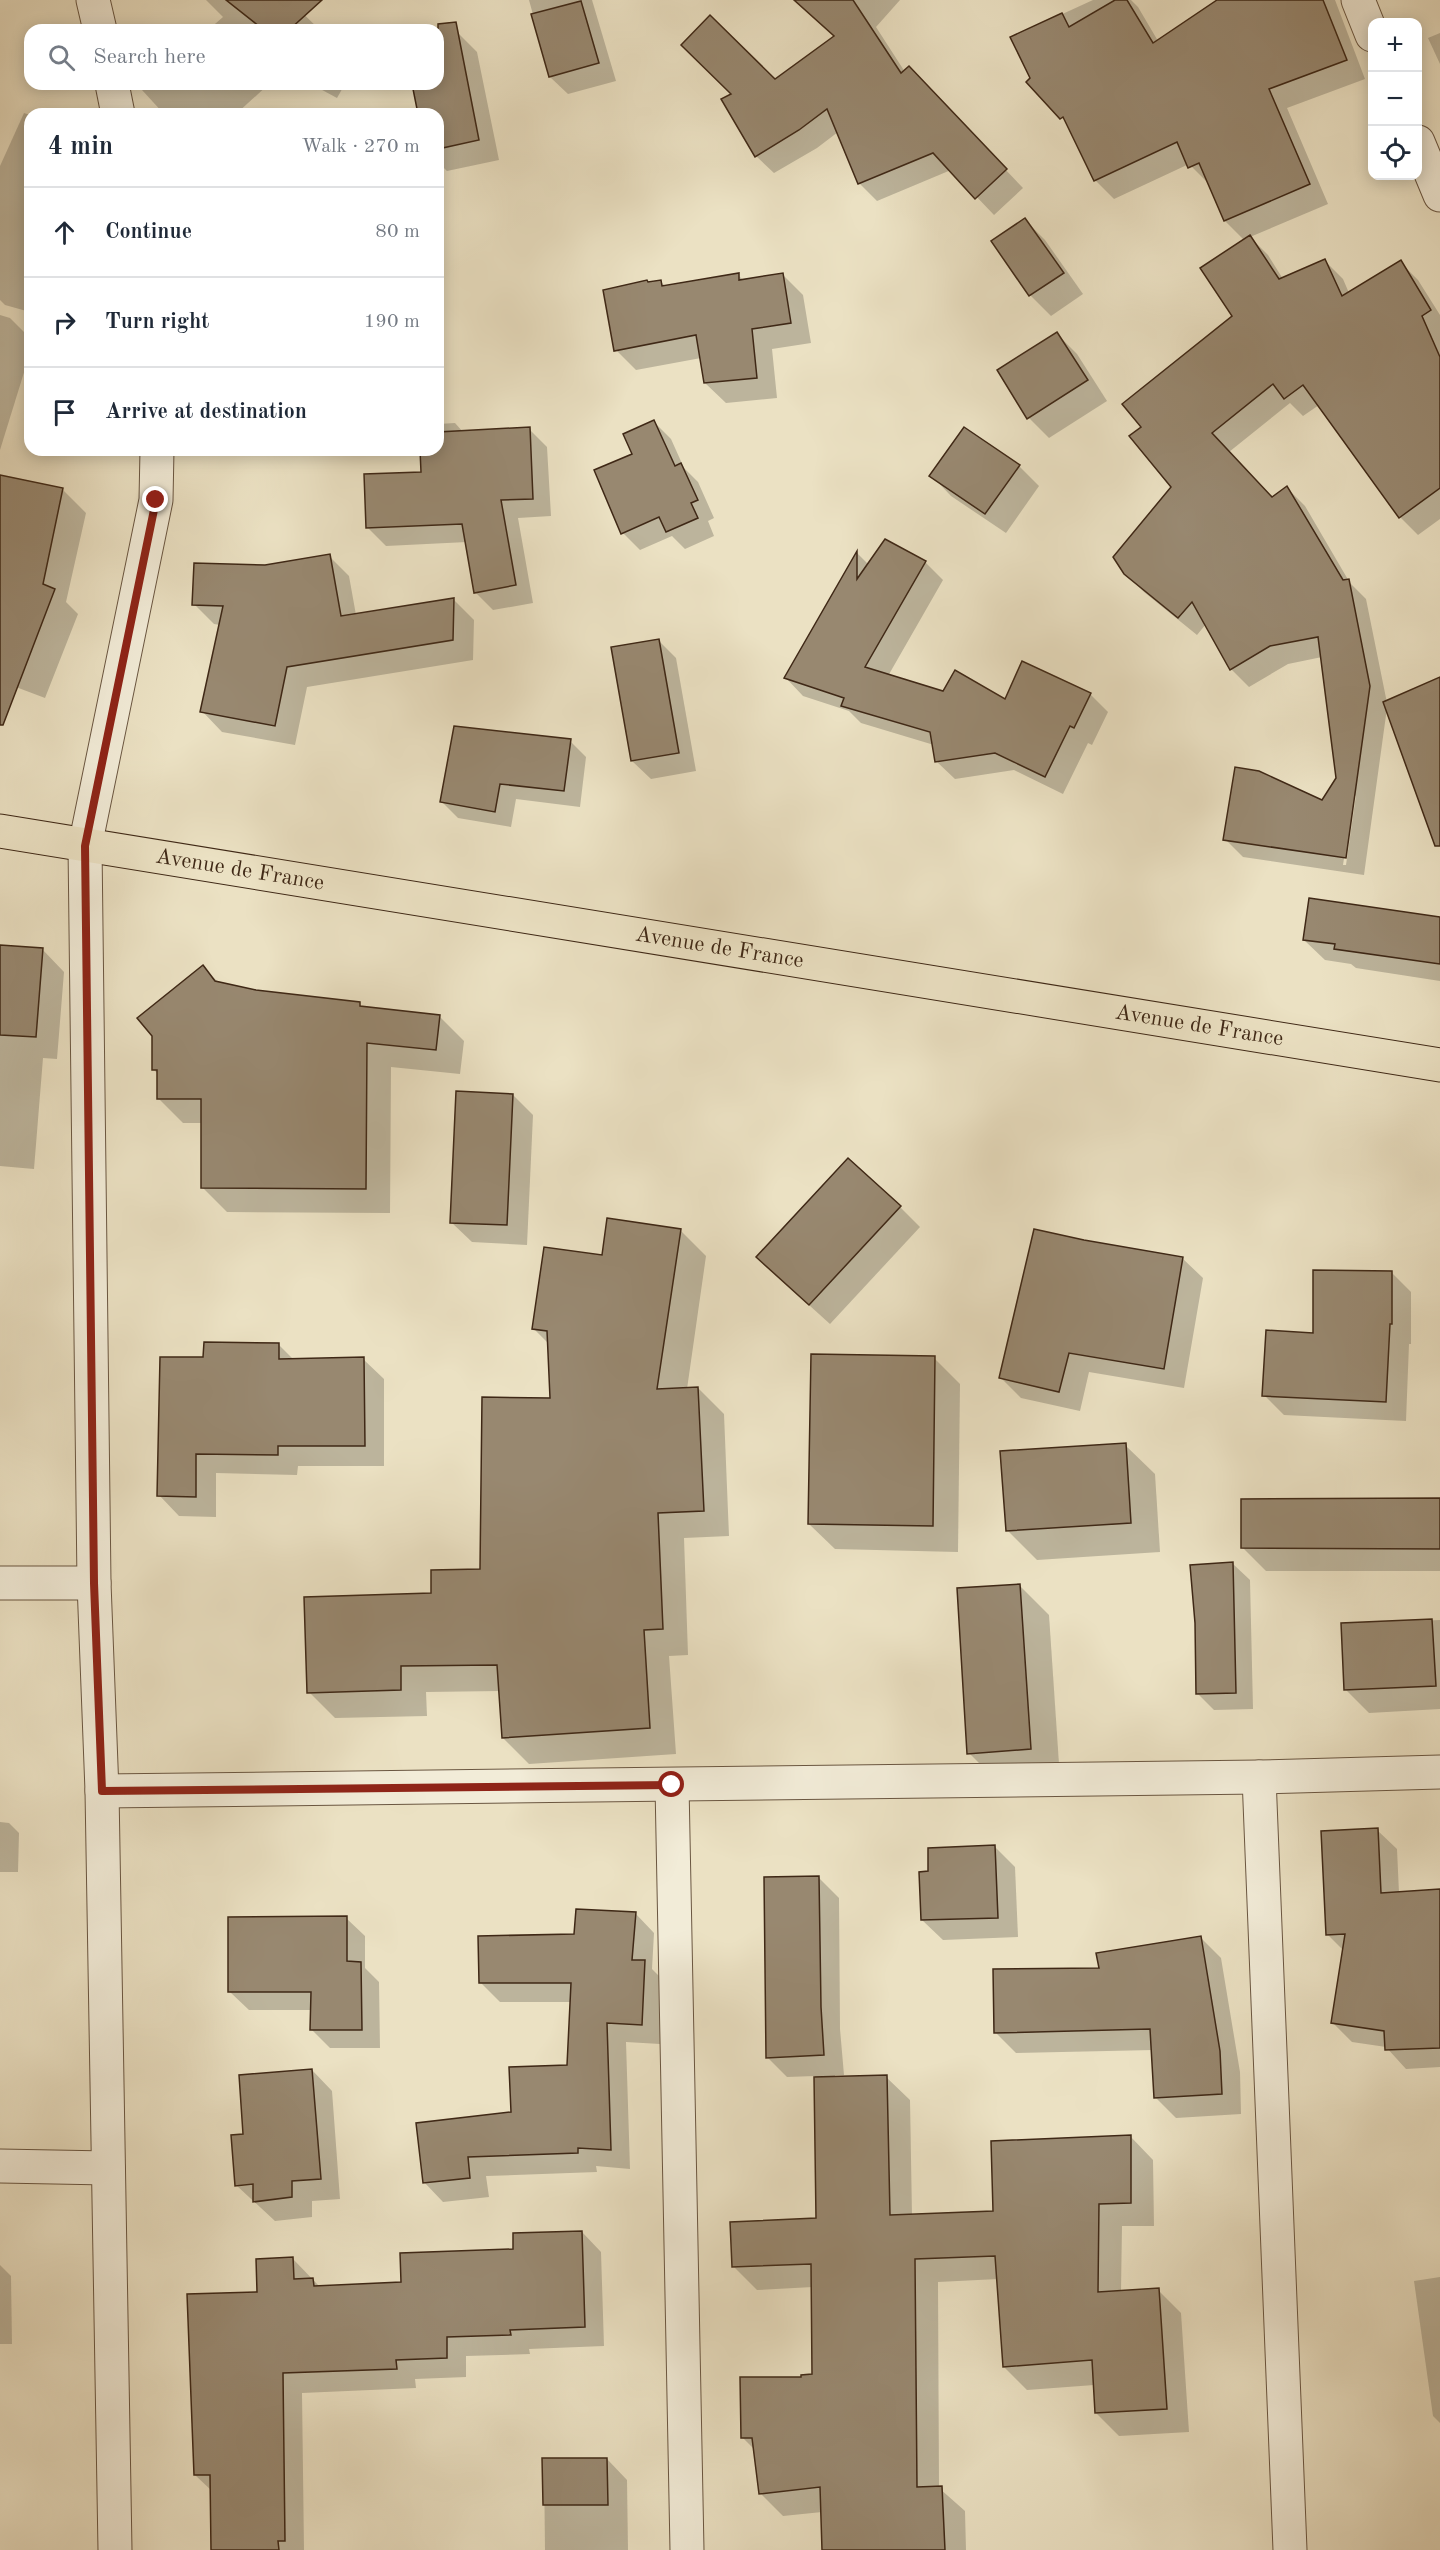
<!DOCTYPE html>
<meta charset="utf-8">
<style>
:root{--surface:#fff;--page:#f6f6f7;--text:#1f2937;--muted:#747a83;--line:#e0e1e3}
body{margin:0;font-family:"Old Standard TT",serif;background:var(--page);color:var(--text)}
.controls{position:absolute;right:18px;top:18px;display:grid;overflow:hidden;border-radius:12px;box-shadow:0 3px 15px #0003}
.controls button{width:54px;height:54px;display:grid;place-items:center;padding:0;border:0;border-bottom:2px solid var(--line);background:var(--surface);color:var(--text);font:30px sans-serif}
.stop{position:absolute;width:18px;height:18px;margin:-14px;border:4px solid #8f2418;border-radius:50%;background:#fff}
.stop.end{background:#8f2418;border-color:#fff;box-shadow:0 2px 6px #0008}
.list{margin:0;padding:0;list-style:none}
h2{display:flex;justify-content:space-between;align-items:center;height:78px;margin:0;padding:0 24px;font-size:26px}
h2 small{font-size:20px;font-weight:400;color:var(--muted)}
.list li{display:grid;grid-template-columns:39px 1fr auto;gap:18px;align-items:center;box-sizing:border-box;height:90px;padding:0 24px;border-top:2px solid var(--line)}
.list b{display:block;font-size:22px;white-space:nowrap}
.list em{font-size:20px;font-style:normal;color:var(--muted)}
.icon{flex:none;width:33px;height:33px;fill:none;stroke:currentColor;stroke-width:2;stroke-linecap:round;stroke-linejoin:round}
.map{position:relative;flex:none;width:1440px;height:2550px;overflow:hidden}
.search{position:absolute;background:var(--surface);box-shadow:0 3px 15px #0003;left:24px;top:24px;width:420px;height:66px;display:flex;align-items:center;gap:15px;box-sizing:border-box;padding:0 21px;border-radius:18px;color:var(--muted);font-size:22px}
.panel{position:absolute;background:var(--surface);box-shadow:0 3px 15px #0003;left:24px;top:108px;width:420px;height:348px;border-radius:18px}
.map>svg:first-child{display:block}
.shadow{fill:#0003;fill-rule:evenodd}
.building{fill:#988870;stroke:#3f2816;stroke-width:1.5}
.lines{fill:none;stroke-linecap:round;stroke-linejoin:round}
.minor-casing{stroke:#6a5641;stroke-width:35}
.major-casing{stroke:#3f2816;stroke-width:35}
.minor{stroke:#f2ecd8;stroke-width:33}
.major{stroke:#ebe1c3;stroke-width:33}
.route{stroke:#8f2418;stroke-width:8}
.labels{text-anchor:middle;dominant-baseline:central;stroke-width:6;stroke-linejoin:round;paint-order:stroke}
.street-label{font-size:22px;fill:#3f2816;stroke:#f2ecd8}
</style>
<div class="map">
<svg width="1440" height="2550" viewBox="0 0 1440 2550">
<rect width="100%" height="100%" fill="#ebe1c3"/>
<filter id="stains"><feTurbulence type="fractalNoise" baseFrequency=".00333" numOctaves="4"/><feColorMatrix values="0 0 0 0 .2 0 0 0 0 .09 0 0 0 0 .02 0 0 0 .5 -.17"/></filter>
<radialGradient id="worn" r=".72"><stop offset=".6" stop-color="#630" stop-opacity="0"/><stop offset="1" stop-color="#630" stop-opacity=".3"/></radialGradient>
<!-- shadow -->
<g class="shadow">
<path d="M206,0h83l31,30h-112l15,-13z"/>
<path d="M529,0h63l24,81 -48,13 -18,-17z"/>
<path d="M795,0h105l-24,27 29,45 21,14 97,102 -29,27 -43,-45 -74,31 -17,-17 -22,-52 -21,16 -43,25 -18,-17 19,-75 60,-44z"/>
<path d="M1093,0h38l7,7 20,34 62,-41h115l30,79 -78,29 41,96 -78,33 18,18 15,24 42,-18 18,18 6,14 51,-31 18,18 22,35v204l-22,16 -18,-18 -81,-112 -16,11 -13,-13 -61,49 44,46 14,-10 18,18 45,77 16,16 21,104 53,-24v159l-53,-130 -23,167 -121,-18 -18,-18 98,-37 15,-23 -16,-122 -34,7 -39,23 -18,-18 -25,-45 -9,11 -53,-43 -19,-19 48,-86 -30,-59 91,-111 10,-77 -19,-19 -15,-36 -21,-21 -75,35 -19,-19 -26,-55 -37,-46 -20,-42zM1356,795l-10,70h-3l10,-66z"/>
<path d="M457,32l20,20 22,108 -52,11 -9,-9v-48h-19l-6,-30h25v-48z"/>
<path d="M1440,33v31l-12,-26z"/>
<path d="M148,84h121l-33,30h-72l-22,-24z"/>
<path d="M311,84h34l-8,14z"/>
<path d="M24,113l6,2v197l-25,-7 -5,-5v-134z"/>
<path d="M1025,220l20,20 38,54 -32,22 -21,-21 -37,-53z"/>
<path d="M738,275l6,6 39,-6 20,20 8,48 -39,6 5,49 -51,5 -21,-20 -4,-25 -65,12 -20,-20 45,-68 5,5z"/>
<path d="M0,315l10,3 20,20v15l-30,97z"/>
<path d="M1057,334l20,20 30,47 -58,37 -20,-20 -30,-48z"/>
<path d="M654,422l17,17 13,29 14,14 16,36 -6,3 6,15 -29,13 -13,-13 -32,14 -17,-17 11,-79z"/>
<path d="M455,423l8,9 66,-3 18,18 4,69 -33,2 15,85 -40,7 -18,-18 -8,-50 -81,4 -19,-19 55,-54 -1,-23h17v-26z"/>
<path d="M1019,466l20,20 -33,47 -55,-37 -20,-21z"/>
<path d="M0,476l63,14 23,23 -20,89 12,12 -33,84 -45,-17z"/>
<path d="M857,553l12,12 56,-3 18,18 -55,96 56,17 61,8 85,-7 18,18 -16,33 -4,-2 -25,51 -49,-24 -59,9 -19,-18 -2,-16 -73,-22 -12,-12 -46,-15 -17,-18z"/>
<path d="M329,556l20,20 7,39 98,-15 20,20 -1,40 -166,27 -12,58 -73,-13 -20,-21 18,-86 -6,-1 -20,-20 71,-37z"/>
<path d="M658,640l18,18 20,113 -45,8 -19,-18 -19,-113z"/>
<path d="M570,741l16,16 -6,50 -64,-8 -5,28 -53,-9 -16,-16z"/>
<path d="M1440,918v63l-84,-13 -5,-4 -26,-4 -21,-20z"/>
<path d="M0,946l42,3 22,23 -7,87 -14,-1 -9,111 -34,-3z"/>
<path d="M203,967l16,16 37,8 103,13 5,4 75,8 25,25 -4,33 -69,-7 -1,146 -163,-1 -25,-25v-64h-19l-25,-25 1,-23 -6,-6z"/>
<path d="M513,1095l20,20 -6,130 -55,-3 -21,-20z"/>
<path d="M900,1207l20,20 -90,97 -52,-47z"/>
<path d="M680,1230l26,26 -19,133 11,-1 26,26 5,122 -45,2 4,117 -19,1 7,98 -147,10 -26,-26 -3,-47 -74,1 1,24 -92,2 -26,-26 124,-98 48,-24 71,-171 -3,-55 -15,-15 69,-72z"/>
<path d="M1084,1242l98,16 21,20 -19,110 -95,-16 -9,39 -59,-13 -20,-20z"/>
<path d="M1391,1272l20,20v52h-2l-3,77 -122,-6 -20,-20 51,-61z"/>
<path d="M279,1345l15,15 69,-1 21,20v87h-86l-1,9 -81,-2v44l-37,-1 -20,-21 46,-136z"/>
<path d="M934,1358l26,26 -2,168 -123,-3 -26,-25z"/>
<path d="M1125,1445l30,29 5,78 -123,8 -30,-30z"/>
<path d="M1440,1499v72h-174l-23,-23z"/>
<path d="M1233,1564l17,16 3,129 -39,1 -17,-17z"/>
<path d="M1019,1585l30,30 11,164 -61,4 -30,-30z"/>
<path d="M1440,1620v89l-71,4 -23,-23 -4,-66z"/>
<path d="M0,1822l9,1 10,10 -1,39h-18z"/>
<path d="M1377,1830l20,19 2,44 41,-2v176l-34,2 -20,-22 -34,-5 -20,-20 12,-71 -16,-16z"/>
<path d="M995,1847l20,20 3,70 -75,3 -21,-20 7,-47z"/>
<path d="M818,1877l21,21 1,131 4,46h-9v3l51,-1 24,23 2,116 83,-4 135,-76 23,24 1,66h-32l-1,66 37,-2 23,23 8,119 -70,4 -23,-23 -2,-28 -67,5 -23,-23 -6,-88 -60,3 1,206 26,23 1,39h-142l-2,-38 -39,4 -23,-23 -5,-43 -12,-12 60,-60 11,-2 -1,-89 -56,3 -23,-23 84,-48 -3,-143 -28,1 -20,-20z"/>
<path d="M635,1913l19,20 -2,36 12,12 -4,63 -34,-2 4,127 -34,-3 1,6 -111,4 3,21 -46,5 -19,-20 144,-115 4,-65h-72l-19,-19 95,-47z"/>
<path d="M346,1918l19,18v32l14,14 1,66h-50l-18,-18v-20h-63l-19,-18z"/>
<path d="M1200,1937l21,21 19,114 1,42 -65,4 -20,-20 -3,-48 -137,3 -21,-21z"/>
<path d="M312,2070l20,21 8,108 -28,2v16l-37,4 -39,-36 9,-49z"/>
<path d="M582,2232l19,20 3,94 -75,3 1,5 -64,2v21l-51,2 1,9 -114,5 2,157h-92v-59l-17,-16 63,-182 35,-34 27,28 82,-3z"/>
<path d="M0,2265l11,11 1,68h-12z"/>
<path d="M1440,2277v146l-7,-7 -19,-135z"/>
<path d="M607,2459l20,21 1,70h-83l-1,-90z"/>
</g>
<!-- building -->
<g class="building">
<path d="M226,0h96l-33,30h-25z"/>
<path d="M794,0h59l48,73 8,-7 98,103 -32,30 -42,-46 -75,31 -31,-75 -28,21 -44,27 -34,-58 10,-5 -50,-49 29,-30 65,64 59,-43z"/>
<path d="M1115,0h12l26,43 64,-43h106l24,60 -78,29 41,95 -86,37 -25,-58 -11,5 -11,-26 -83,39 -31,-64 -3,2 -34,-37 4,-4 -20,-41 52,-24 7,14z"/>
<path d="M581,1l18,62 -50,14 -18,-63z"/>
<path d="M456,22l23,118 -41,9v-35h-20l-6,-30h26v-60z"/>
<path d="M1025,218l39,55 -35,23 -38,-55z"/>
<path d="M1250,235l29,44 46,-20 17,37 59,-36 30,50 -9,6 18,41v131l-41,30 -96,-133 -19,14 -11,-15 -61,49 60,64 15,-11 56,94 6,-1 21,107 -24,172 -123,-18 12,-73 24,4 63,29 14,-22 -18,-141 -48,9 -40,24 -38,-68 -14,16 -54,-44 -11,-17 58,-70 -42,-51 12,-9 -19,-23 110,-88 -32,-48z"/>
<path d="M739,273v7l44,-7 8,50 -39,6 5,49 -53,5 -8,-48 -82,16 -11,-61 44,-10 1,2 13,-2 1,6z"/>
<path d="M1057,332l31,48 -61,39 -30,-49z"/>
<path d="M654,420l21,46 6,-3 17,37 -7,3 7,15 -32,14 -7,-15 -38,17 -27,-64 38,-16 -9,-20z"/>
<path d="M530,427l3,72 -32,1 15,85 -42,8 -12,-69 -96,4 -2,-54 57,-2 -1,-22h18v-18z"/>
<path d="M964,427l56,38 -35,49 -56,-38z"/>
<path d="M0,475l63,13 -20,96 12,5 -52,136h-3z"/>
<path d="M885,539l41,22 -61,106 78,24 12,-21 50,29 17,-38 69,32 -17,35 -4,-2 -25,51 -50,-24 -60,9 -5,-30 -89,-26 3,-8 -60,-20 73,-127v28z"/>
<path d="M330,554l11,62 113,-18 -1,42 -166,27 -12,59 -75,-14 23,-106 -31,-1 2,-42 71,2z"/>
<path d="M659,639l20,114 -48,8 -20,-114z"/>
<path d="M1440,677v169h-5l-52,-144z"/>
<path d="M454,726l117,13 -7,52 -64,-7 -5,28 -55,-10z"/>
<path d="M1309,898l131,19v47l-106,-15 1,-5 -32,-4z"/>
<path d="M0,945l43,3 -7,89 -36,-2z"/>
<path d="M203,965l12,16 41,9 104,12v4l80,9 -4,35 -69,-7 -1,146 -165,-1v-89h-44v-29h-5v-34l-15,-18z"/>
<path d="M456,1091l57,3 -6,131 -57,-2z"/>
<path d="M848,1158l53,48 -92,99 -53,-48z"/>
<path d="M607,1218l74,11 -24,160 41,-2 6,124 -46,2 5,116 -19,1 6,98 -148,10 -5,-73 -96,1v24l-94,3 -3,-96 127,-4v-23l49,-1 2,-172 68,1 -3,-67 -15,-2 12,-82 58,8z"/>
<path d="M1034,1229l50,11 99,17 -19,112 -95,-16 -10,39 -60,-14z"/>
<path d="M1313,1270l79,1v53h-2l-4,78 -124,-6 4,-66 47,3z"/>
<path d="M204,1342l75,1v16l85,-2 1,89h-87v9l-82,-1v43l-39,-1 3,-139h43z"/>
<path d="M811,1354l124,2 -2,170 -125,-2z"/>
<path d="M1126,1443l5,80 -125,8 -6,-80z"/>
<path d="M1440,1498v51l-199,-1v-49z"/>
<path d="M1233,1562l3,131 -40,1 -1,-71 -5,-58z"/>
<path d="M1020,1584l11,165 -64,5 -10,-166z"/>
<path d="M1432,1619l4,67 -92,4 -3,-67z"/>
<path d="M1378,1828l3,65 59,-4v159l-55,2 -1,-19 -53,-8 14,-89 -19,1 -5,-104z"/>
<path d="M995,1845l3,73 -77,2 -2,-48 9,-1v-23z"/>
<path d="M819,1876l2,131 3,48 -58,3 -2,-181z"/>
<path d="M576,1909l60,3 -4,48h13l-3,65 -35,-2 4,127 -33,-2v5l-110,4 2,21 -47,5 -7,-60 95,-11 -2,-45 58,-2 4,-82h-92l-1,-47 96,-2z"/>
<path d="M347,1916v45l14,1 1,68h-52l1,-38h-83v-75z"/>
<path d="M1201,1936l19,115 2,43 -68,4 -4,-69 -156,4 -1,-64 106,-1 -3,-15z"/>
<path d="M312,2069l9,110 -29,2v16l-39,5v-18l-18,2 -4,-51 12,-1 -4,-59z"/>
<path d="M887,2075l3,140 103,-4 -2,-70 140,-6v68l-32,1 -1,88 61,-4 8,121 -72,4 -3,-53 -89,7 -8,-111 -80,3 2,228 25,-1 3,64h-123l-2,-63 -61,7 -7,-56h-11l-1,-61h61v-2l11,-1 -1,-110 -79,3 -2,-45 86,-4 -2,-141z"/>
<path d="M582,2231l3,96 -75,3 1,5 -64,2v21l-51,2 1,9 -114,4 2,168h-7l1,9h-68l-1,-75h-16l-7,-181 70,-2 -1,-33 37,-2 1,22 19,-1 1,8 87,-4 -1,-29 113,-4v-16z"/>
<path d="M542,2458h65l1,47h-65z"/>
</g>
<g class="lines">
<!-- minor casing -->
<g class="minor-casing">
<g id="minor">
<path d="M93,0l7,30"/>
<path d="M1358,0l14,35"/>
<path d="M112,84l6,30"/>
<path d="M1418,142l22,53"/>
<path d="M0,1583h94"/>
<path d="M1259,1777l31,773"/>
<path d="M672,1785l15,765"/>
<path d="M102,1791l1157,-14 181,-5"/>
<path d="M0,2166l108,2"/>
<path d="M115,2550l-13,-759 -8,-208 -9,-737 71,-346 1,-50"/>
</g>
</g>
<!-- major casing -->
<g class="major-casing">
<g id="major">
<path id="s1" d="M0,831l1440,234"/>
</g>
</g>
<!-- minor -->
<use href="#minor" class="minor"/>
<!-- major -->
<use href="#major" class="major"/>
</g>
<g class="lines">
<!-- route -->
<path class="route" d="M156,500l-71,346 9,737 8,208 570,-6"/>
</g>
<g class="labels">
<!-- street labels -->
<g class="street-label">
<text stroke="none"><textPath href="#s1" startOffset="243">Avenue de France</textPath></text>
<text stroke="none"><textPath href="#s1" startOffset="729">Avenue de France</textPath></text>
<text stroke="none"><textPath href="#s1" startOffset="1215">Avenue de France</textPath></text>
</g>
</g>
<rect width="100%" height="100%" filter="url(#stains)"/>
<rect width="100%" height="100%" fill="url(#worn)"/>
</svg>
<div class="controls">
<button>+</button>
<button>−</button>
<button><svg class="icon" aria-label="locate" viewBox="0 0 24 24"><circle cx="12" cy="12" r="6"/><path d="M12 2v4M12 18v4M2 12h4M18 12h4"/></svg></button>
</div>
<div class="stop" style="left:672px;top:1785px"></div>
<div class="stop end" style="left:156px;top:500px"></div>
<div class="search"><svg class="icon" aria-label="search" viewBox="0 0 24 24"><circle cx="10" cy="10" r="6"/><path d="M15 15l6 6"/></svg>Search here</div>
<section class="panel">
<h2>4 min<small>Walk · 270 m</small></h2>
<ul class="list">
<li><svg class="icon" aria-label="ahead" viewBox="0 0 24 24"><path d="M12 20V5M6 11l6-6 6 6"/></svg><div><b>Continue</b></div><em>80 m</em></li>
<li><svg class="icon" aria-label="right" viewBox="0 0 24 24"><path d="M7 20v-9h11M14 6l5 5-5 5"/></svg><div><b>Turn right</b></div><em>190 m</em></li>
<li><svg class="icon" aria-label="arrive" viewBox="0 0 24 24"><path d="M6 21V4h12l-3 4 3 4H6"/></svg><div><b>Arrive at destination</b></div></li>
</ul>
</section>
</div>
